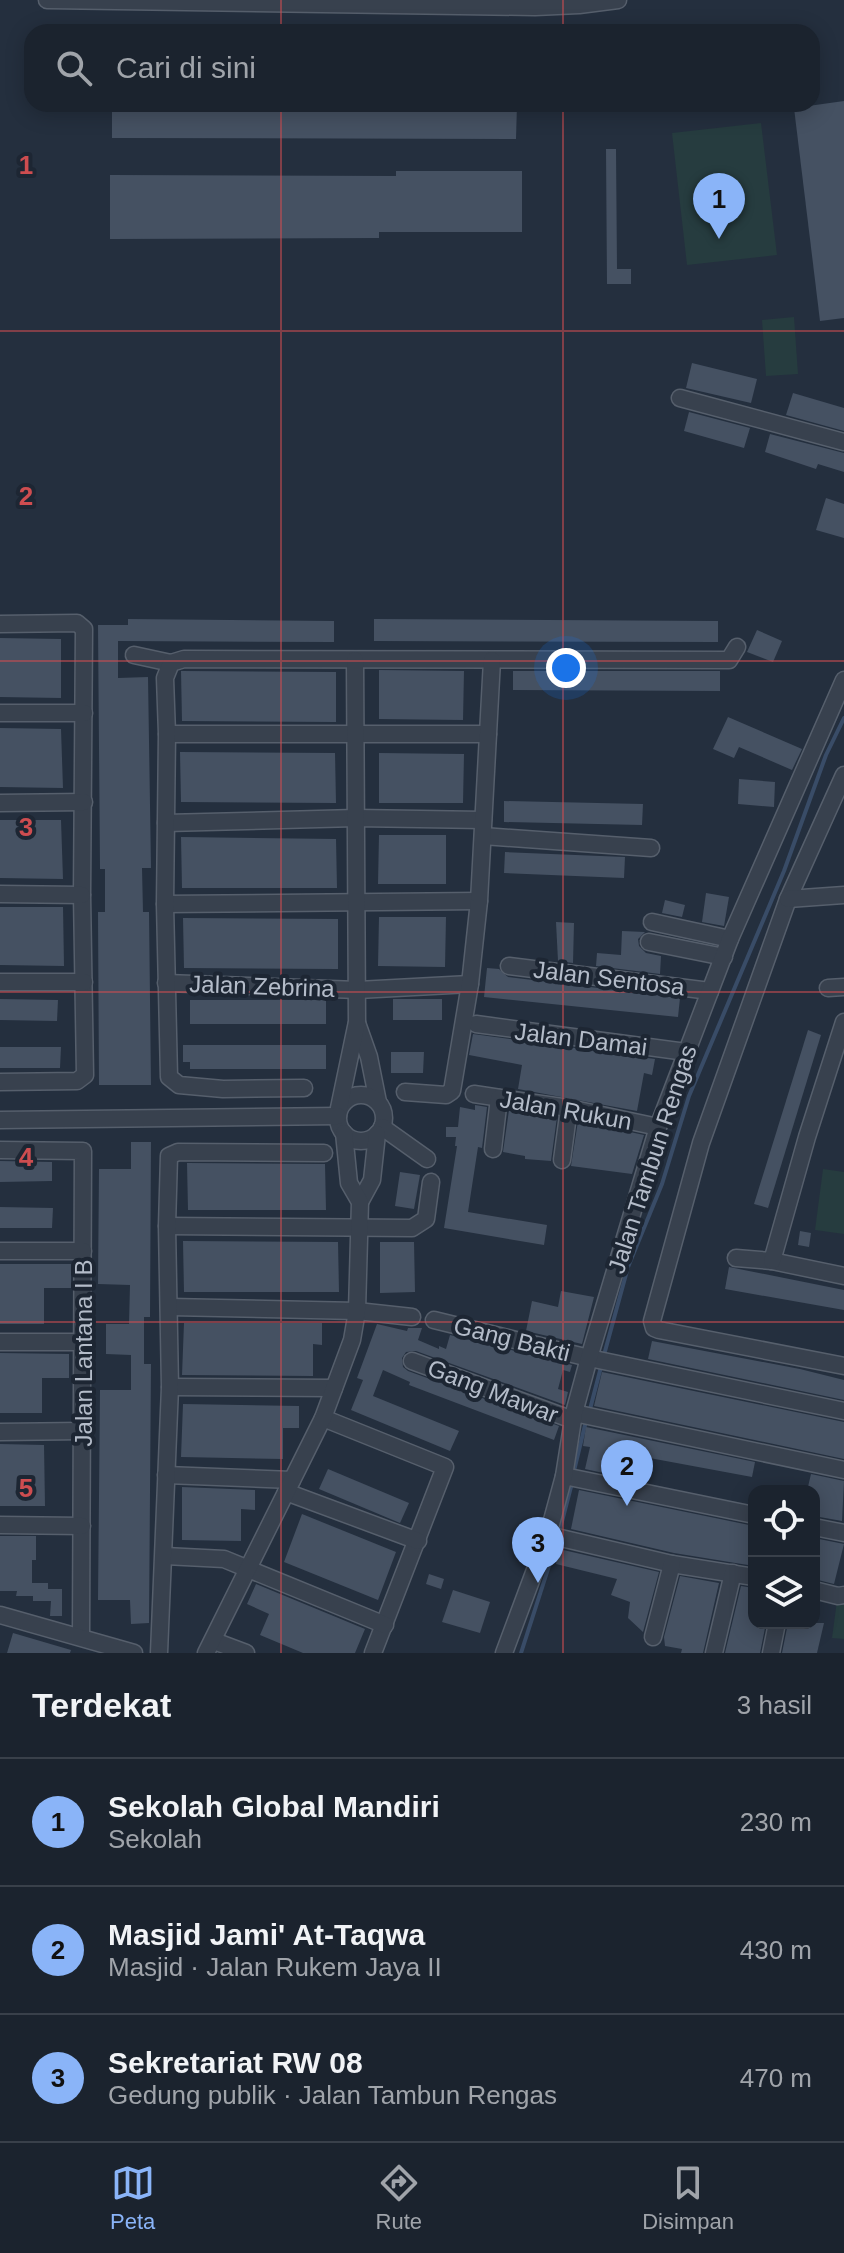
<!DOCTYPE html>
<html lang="id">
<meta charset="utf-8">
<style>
:root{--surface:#1b232e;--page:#282f3a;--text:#f1f3f6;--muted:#a0a4aa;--line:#39404a;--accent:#8ab4f8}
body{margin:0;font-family:Arial,sans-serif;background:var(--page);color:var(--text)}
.controls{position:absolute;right:24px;bottom:24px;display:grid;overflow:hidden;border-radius:16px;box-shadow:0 4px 20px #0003}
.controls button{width:72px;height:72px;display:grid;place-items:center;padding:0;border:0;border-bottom:2px solid var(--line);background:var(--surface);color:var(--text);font:40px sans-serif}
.you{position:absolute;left:566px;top:668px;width:28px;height:28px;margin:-20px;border:6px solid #fff;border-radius:50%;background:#1a73e8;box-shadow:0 0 0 12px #1a73e833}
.badge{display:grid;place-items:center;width:52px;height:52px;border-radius:50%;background:var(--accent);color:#111;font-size:26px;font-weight:700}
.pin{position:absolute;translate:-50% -66px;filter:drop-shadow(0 2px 4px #0008)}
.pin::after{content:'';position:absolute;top:42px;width:28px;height:24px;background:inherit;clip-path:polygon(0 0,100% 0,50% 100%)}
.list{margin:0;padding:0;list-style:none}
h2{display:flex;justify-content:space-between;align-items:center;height:104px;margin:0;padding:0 32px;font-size:34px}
h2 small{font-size:26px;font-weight:400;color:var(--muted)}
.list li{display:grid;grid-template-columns:52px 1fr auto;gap:24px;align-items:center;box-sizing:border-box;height:128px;padding:0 32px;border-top:2px solid var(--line)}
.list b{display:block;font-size:30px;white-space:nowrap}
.list p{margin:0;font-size:26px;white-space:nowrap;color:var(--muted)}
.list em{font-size:26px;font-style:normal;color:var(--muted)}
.icon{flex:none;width:44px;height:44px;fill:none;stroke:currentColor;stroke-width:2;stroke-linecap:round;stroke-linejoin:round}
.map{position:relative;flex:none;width:844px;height:1653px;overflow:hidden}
.search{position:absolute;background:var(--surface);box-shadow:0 4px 20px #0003;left:24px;right:24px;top:24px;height:88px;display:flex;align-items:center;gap:20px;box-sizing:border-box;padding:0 28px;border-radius:24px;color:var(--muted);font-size:30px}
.sheet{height:488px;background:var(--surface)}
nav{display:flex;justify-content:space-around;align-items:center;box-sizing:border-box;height:112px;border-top:2px solid var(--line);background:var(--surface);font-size:22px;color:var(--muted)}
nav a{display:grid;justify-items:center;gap:4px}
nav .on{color:var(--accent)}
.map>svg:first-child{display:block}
.garden{fill:#263c3f}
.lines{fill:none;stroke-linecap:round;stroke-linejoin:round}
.stream{stroke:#394c67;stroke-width:4}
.building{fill:#455162}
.minor-casing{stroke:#565f6c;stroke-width:19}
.minor{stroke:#38414e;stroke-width:16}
.grid{fill:none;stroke:#ce4d50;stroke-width:2;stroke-opacity:0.55}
.labels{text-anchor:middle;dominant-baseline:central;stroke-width:8;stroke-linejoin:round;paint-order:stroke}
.street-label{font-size:24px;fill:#b4bcc9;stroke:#1d2633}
.grid-label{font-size:26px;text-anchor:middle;font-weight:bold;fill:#ce4d50;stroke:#1d2633;stroke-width:8;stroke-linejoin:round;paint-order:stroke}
</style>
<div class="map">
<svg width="844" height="1653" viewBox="0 0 844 1653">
<rect width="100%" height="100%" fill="#242f3e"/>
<!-- garden -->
<g class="garden">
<path d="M761,123l16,132 -90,10 -15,-132z"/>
<path d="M794,317l4,57 -32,2 -4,-56z"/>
<path d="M823,1169l21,3v62l-29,-4z"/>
<path d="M838,1593l6,1v45l-12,-1z"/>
</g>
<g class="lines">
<!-- stream -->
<g class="stream">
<path d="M604,1355l24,-88 34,-83 27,-88 95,-225 42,-116 18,-37"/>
<path d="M589,1413l13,-50"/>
<path d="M573,1475l13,-54"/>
<path d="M559,1533l13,-50"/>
<path d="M521,1653l36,-112"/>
</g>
</g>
<!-- building -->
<g class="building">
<path d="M844,101v217l-24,3 -26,-213z"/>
<path d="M112,104h405l-1,35 -404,-1z"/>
<path d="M606,149h10l1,120h14v15h-24z"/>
<path d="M396,171h126v61h-143v6l-269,1v-64l286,1z"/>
<path d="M692,363l65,16 -6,24 -65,-15z"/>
<path d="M793,393l51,15v23l-58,-16z"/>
<path d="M689,412l61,16 -6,20 -60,-17z"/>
<path d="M770,434l74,19v19l-26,-8 -2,5 -51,-17z"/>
<path d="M826,498l18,6v34l-28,-8z"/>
<path d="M128,619l206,2v21l-216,-1v37l30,-1 3,191h-9l1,44h6l2,173h-52l-1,-173h7v-43h-5l-2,-244h30z"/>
<path d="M374,619l344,2v21l-344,-1z"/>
<path d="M757,630l25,11 -9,21 -26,-10z"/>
<path d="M0,638l61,1v59l-61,-1z"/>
<path d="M379,670l85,1 -1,49 -84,-1z"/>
<path d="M181,671l155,1v50l-154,-1z"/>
<path d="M513,671h207v20l-207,-1z"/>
<path d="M728,717l74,32 -10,21 -53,-23 -5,11 -21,-9z"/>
<path d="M0,728l61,1 2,59 -63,-1z"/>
<path d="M180,752l155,1 1,50 -155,-1z"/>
<path d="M379,753l85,1 -1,49h-84z"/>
<path d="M739,779l36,3 -1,25 -36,-3z"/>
<path d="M504,801l139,3 -1,21 -138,-3z"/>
<path d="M0,820h61l2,59 -63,-1z"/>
<path d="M379,835h67v49h-68z"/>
<path d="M181,837l155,2 1,49h-155z"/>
<path d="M505,852l120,5 -1,21 -120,-5z"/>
<path d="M706,893l23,4 -5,29 -22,-4z"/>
<path d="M665,900l20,5 -3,12 -20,-4z"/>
<path d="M0,907h63l1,59 -64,-1z"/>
<path d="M379,917h67l-1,50 -67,-1z"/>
<path d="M183,918l155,1v50l-154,-1z"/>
<path d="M556,922l18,1 -1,40 -15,-2z"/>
<path d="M622,931l23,1 -7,7 1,7 7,7 15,3 -1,18 -64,-8 1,-13 24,2z"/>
<path d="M487,968l12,1 9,8 172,21 -2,19 -194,-20z"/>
<path d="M0,999l58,1 -1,21 -57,-1z"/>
<rect x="393" y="999" width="49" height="21"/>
<rect x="190" y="1000" width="136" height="24"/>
<path d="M808,1030l13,5 -53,173 -14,-4z"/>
<path d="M473,1034l182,25 -3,16 -8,-2 -7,38 -119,-22 4,-24 -53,-10z"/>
<path d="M183,1045h143v24h-136v-7h-7z"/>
<path d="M0,1047h61l-1,21h-60z"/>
<path d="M391,1052h33l-1,21h-32z"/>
<path d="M475,1105l12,2 -5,41 -4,-1 -10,65 79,13 -3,20 -100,-17 13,-82h-2l1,-9h-10v-10h12l2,-20 15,3z"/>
<path d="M509,1110l48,7 -6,44 -26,-2v-3l-22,-4z"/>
<path d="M578,1121l66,14 -12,39 -61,-8z"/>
<path d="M131,1142h20l-1,175h-6v47h7l-2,259 -18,1 -1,-24h-32l2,-210h31v-35l-25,-1v-30h23l1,-39 -32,-1 1,-115h32z"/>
<path d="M0,1161l52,1v19l-52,1z"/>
<path d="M187,1163l138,1 1,46h-138z"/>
<path d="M400,1172l20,3 -6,34 -19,-3z"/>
<path d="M0,1207l53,1 -1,20h-52z"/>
<path d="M800,1231l11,2 -2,14 -11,-2z"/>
<path d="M183,1241l155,1 1,50h-155z"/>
<path d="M380,1242h34l1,50 -35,1z"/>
<path d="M0,1264h71v24h-27v36h-44z"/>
<path d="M729,1267l115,23v20l-119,-21z"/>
<path d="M561,1291l33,6 -12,47 -56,-13 6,-30 26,6z"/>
<path d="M184,1323h138v22l-9,-1v32l-131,-1z"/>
<path d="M377,1324l30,7 1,-3h14l-4,12 21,9v-3l7,3 4,-14 122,30 -2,7 -7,-2 -5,19 10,3 -3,13 -149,-54 -10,1 -4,6 1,9 5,4 151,55 -5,14 -145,-55 1,-3 -27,-12 -10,26 86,35 -9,20 -99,-41 12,-30 -6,-2z"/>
<path d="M652,1341l148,28 44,11v20l-196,-41z"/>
<path d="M0,1353l69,1v24h-27v35h-42z"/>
<path d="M602,1372l242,50v37l-250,-53z"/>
<path d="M183,1404l116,2v22h-16v31l-102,-2z"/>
<path d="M586,1427l169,35 -3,15 -124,-23 -6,23 -37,-8 5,-22 -7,-1z"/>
<path d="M0,1444l44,1 1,61h-45z"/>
<path d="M328,1469l81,34 -9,20 -81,-34z"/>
<path d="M811,1474l33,7 -2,40 -28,-5v-25h-7z"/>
<path d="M182,1487l73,3v20l-14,-1v32l-59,-1z"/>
<path d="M579,1490l175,36v40l-80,-13 -103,-24z"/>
<path d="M302,1514l94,38 -18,48 -94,-38z"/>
<path d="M0,1536h36v24h-4v23h16v6h14v27h-12l1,-15h-18v-5h-17l1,-5h-17z"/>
<path d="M814,1538l30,6 -10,40 -20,-5z"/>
<path d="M559,1549l100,23 -16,60 -15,-14 2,-16 -19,-7 6,-16 -61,-15z"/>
<path d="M429,1574l15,5 -3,10 -15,-5z"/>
<path d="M680,1576l39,7 -16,70h-22l1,-4 -17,-3 -1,-9z"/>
<path d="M256,1584l109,45 -10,24h-52l-43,-18 9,-21 -22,-10z"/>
<path d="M741,1586l13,2v35h12l-6,30h-35z"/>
<path d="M453,1590l37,12 -10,31 -38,-11z"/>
<path d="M788,1623h36l-7,30h-35z"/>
<path d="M13,1633l58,17 -1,3h-63z"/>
</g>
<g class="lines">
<!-- minor casing -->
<g class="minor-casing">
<g id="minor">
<path d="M47,0l488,7 44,-2 39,-5"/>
<path d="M680,398l164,44"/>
<path d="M0,624l77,-1 7,6 -2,266 3,180 -8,6 -77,1"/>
<path d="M134,655l37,8"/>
<path d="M0,713h84"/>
<path d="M167,734h321"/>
<path d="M844,775l-56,124 -87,244 -49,178 2,7 5,2 185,36"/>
<path d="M0,803l84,-1"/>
<path d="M166,823l190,-5 127,2"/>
<path d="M483,836l168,12"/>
<path d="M0,894l82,1"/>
<path d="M788,899l56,-4"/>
<path d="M165,904l314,-3"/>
<path d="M652,922l78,17"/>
<path d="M649,942l75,15"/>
<path d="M509,966l201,25"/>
<path d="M0,982h84"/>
<path d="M166,983l192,7 112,-6"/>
<path d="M828,988l16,-1"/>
<path d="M357,1023l12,34 9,45"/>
<path d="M476,1024l210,28"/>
<path d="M304,1088l-81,1 -44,-4 -10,-8 -4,-173 2,-170 -2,-56 6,-15 13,-4 545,1 8,-13"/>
<path d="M405,1092l41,3 6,-4 18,-107 9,-83 13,-241"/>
<path d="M474,1094l95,14 89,19"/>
<circle cx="361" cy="1118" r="23"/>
<path d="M339,1108l18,-86 -2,-362"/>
<path d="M0,1120l338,-4"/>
<path d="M382,1127l45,32"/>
<path d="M493,1149l6,-51"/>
<path d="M0,1150l83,1 -2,486"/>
<path d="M562,1160l7,-52"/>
<path d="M360,1202l12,-22 5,-46"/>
<path d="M167,1226l245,2 14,-9 5,-37"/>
<path d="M0,1251h83"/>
<path d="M736,1258l36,3 72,15"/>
<path d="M772,1261l35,-124 37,-115"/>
<path d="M170,1307l187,4 55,6"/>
<path d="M434,1320l155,38 255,53"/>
<path d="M0,1342h83"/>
<path d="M412,1361l161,59"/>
<path d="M170,1387l164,1"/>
<path d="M574,1413l270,57"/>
<path d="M323,1418l122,49 -72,186"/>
<path d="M0,1432l82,-1"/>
<path d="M166,1475l126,5"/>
<path d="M564,1476l190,39"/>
<path d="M286,1492l132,49"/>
<path d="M0,1525l82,1"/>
<path d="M814,1527l30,6"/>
<path d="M548,1535l124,29 82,13"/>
<path d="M165,1556l59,3 161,66"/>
<path d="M814,1590l24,6 6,-1"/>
<path d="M0,1615l134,38"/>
<path d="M653,1637l19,-73"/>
<path d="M214,1641l32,12"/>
<path d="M159,1653l11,-266 -3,-161 2,-70 9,-4 146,1"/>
<path d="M206,1653l117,-235 29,-78 5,-29 3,-109 -11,-19 -5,-50"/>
<path d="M504,1653l44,-118 16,-59 10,-63 15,-55 69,-231 72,-188 114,-259"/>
<path d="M714,1653l19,-80"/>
<path d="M771,1653l6,-30"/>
</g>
</g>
<!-- minor -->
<use href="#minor" class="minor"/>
</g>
<!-- grid -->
<path class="grid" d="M281,0v32M563,0v32M281,104v1549M563,104v1549M0,331h844M0,661h844M0,992h844M0,1322h844"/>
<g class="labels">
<!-- street labels -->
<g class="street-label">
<text transform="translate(609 978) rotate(7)">Jalan Sentosa</text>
<text transform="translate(262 986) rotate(2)">Jalan Zebrina</text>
<text transform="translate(581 1039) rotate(7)">Jalan Damai</text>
<text transform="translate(566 1110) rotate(10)">Jalan Rukun</text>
<text transform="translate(652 1159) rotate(-72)">Jalan Tambun Rengas</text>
<text transform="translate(512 1339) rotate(14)">Gang Bakti</text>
<text transform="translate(83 1353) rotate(-90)">Jalan Lantana I B</text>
<text transform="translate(493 1391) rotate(21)">Gang Mawar</text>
</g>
</g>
<g class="grid-label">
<text x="26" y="174">1</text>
<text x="26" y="505">2</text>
<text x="26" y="836">3</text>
<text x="26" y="1166">4</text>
<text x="26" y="1497">5</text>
</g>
</svg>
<div class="controls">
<button><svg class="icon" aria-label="locate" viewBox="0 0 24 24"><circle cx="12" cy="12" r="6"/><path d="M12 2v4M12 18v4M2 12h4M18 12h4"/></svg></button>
<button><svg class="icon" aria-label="layers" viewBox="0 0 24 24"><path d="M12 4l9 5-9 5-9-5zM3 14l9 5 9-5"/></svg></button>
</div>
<div class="you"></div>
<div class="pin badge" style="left:719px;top:239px">1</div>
<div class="pin badge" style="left:627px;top:1506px">2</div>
<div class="pin badge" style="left:538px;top:1583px">3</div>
<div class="search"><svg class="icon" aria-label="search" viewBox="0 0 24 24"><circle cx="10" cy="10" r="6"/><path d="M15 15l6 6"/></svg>Cari di sini</div>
</div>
<section class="sheet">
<h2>Terdekat<small>3 hasil</small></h2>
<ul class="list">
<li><span class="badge">1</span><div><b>Sekolah Global Mandiri</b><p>Sekolah</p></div><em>230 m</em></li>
<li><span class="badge">2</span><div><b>Masjid Jami' At-Taqwa</b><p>Masjid · Jalan Rukem Jaya II</p></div><em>430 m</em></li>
<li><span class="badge">3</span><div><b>Sekretariat RW 08</b><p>Gedung publik · Jalan Tambun Rengas</p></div><em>470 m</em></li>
</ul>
</section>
<nav>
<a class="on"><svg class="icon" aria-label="map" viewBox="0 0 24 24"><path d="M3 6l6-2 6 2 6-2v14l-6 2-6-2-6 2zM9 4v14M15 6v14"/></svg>Peta</a>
<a><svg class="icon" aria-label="directions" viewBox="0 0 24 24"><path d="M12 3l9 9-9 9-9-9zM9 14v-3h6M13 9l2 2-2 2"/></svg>Rute</a>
<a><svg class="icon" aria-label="saved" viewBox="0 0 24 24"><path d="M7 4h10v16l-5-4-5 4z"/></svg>Disimpan</a>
</nav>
